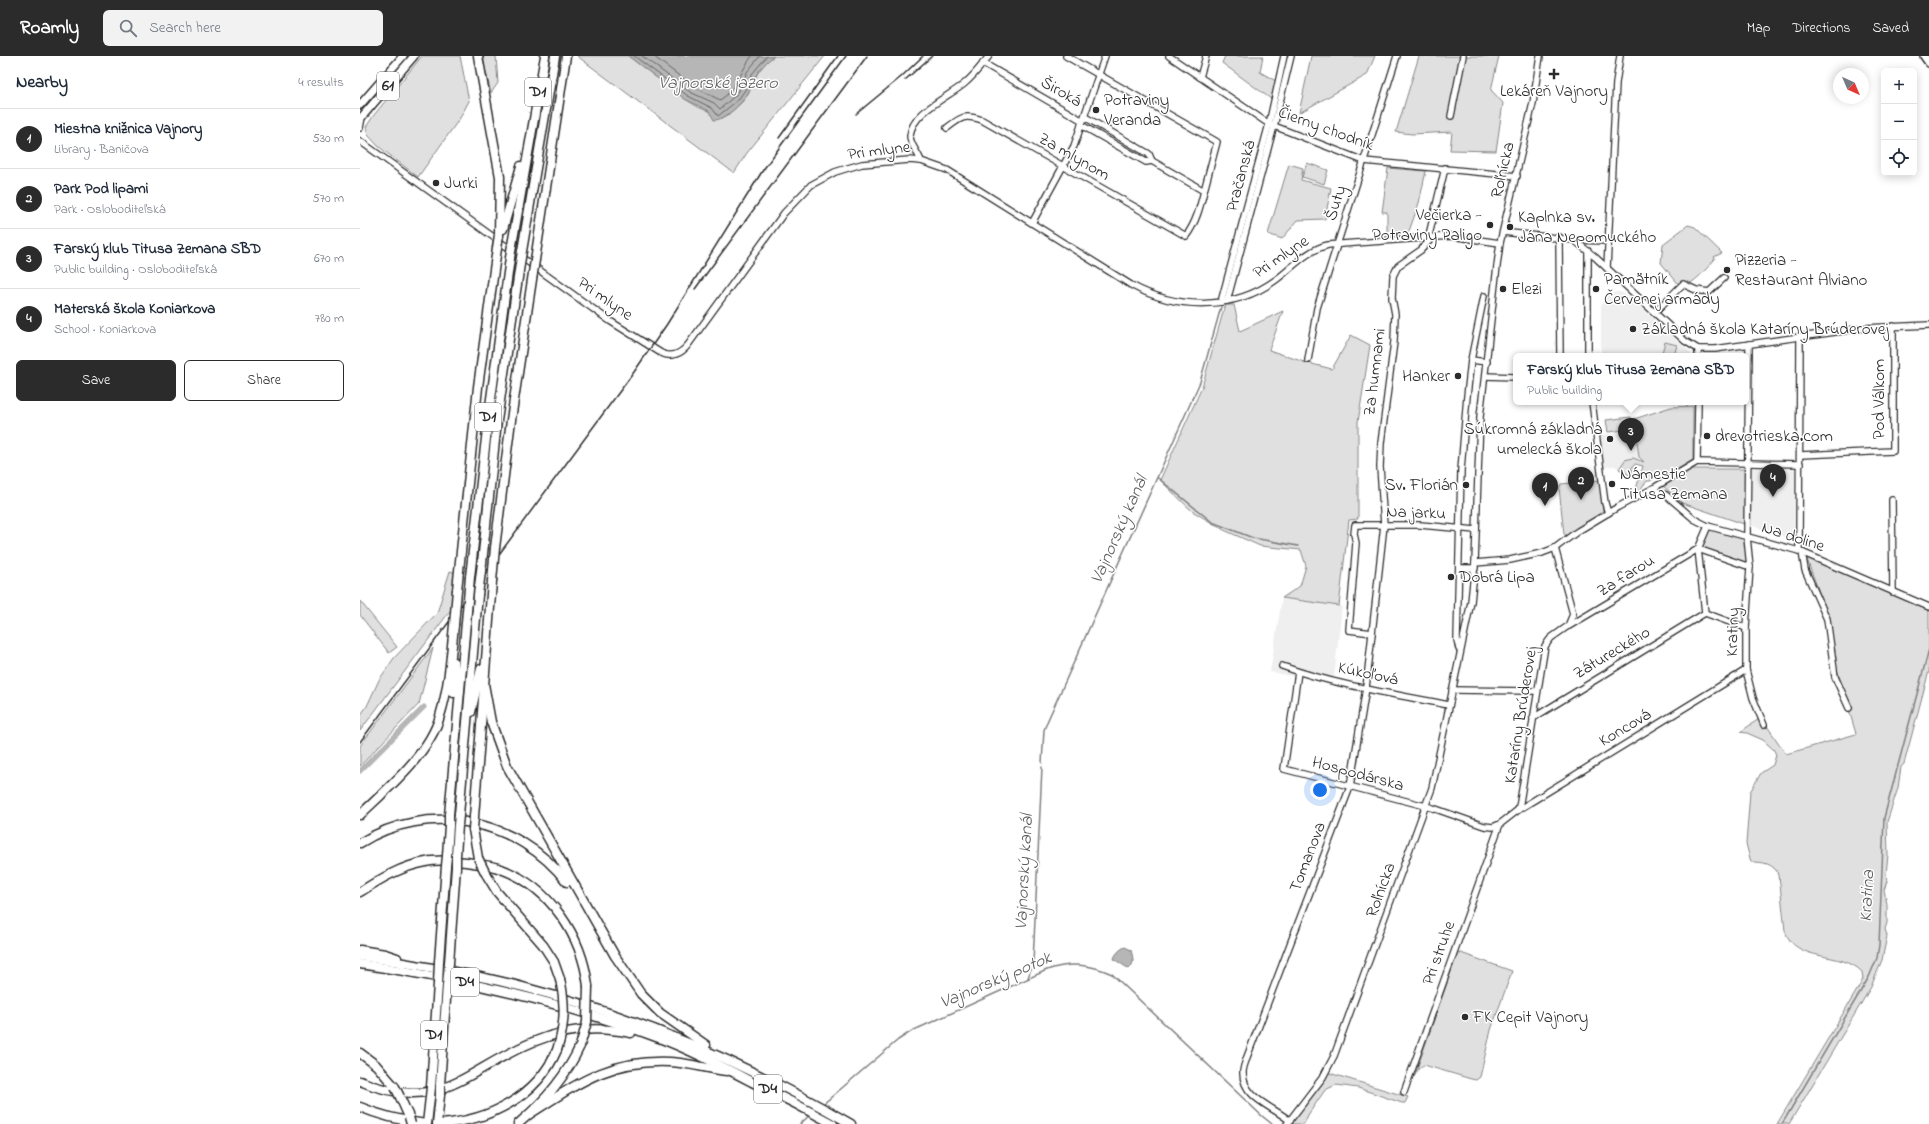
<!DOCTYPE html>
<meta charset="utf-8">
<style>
:root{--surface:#fff;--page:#f2f2f3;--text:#1f2937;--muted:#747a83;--line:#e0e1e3;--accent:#2b2b2b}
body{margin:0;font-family:"Indie Flower",sans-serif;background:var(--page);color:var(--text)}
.controls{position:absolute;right:12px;top:12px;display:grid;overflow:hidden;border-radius:6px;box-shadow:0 2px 10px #0003}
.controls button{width:36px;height:36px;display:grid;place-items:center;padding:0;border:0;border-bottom:1px solid var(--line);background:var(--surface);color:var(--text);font:20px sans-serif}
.compass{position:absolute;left:1473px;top:12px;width:36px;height:36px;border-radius:50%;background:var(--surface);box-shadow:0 2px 10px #0003;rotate:136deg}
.you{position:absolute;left:960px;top:734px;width:14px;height:14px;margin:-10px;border:3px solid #fff;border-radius:50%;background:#1a73e8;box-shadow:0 0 0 6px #1a73e833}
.badge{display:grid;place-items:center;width:26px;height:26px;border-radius:50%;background:var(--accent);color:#fff;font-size:13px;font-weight:700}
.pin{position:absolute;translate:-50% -33px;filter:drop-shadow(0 1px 2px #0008)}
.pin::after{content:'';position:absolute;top:21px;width:14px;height:12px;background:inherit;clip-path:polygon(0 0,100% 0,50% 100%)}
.popup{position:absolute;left:1153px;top:297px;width:236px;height:52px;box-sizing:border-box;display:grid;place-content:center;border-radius:6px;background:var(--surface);filter:drop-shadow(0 1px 3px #0005);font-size:13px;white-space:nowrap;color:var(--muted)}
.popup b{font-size:15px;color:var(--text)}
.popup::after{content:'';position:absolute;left:50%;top:100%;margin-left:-8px;border:8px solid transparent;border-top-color:var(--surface)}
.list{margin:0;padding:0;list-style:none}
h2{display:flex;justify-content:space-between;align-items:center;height:52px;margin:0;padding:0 16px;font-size:17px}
h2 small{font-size:13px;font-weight:400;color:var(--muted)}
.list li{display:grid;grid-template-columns:26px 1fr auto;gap:12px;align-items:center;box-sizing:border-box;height:60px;padding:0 16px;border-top:1px solid var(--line)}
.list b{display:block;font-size:15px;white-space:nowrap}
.list p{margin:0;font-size:13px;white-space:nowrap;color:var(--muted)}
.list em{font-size:13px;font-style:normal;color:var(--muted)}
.actions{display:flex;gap:8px;padding:12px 16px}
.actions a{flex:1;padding:9px 0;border:1px solid var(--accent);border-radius:6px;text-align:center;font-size:14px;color:var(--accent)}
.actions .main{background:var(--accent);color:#fff}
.icon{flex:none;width:22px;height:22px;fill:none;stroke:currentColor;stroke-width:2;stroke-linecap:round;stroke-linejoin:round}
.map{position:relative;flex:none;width:1569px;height:1068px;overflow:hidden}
header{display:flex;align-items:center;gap:24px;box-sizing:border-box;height:56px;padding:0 20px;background:var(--accent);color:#fff}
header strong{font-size:19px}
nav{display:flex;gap:22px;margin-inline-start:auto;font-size:14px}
.search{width:280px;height:36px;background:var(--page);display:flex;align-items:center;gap:10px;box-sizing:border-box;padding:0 14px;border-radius:6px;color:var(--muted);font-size:15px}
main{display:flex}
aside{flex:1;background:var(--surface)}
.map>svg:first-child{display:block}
.built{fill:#efefef}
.green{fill:#e0e0e0;stroke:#868686}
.water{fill:#b6b6b6;stroke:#7e7e7e}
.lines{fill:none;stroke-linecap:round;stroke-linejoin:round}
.shore{stroke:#636363;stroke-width:1}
.stream{stroke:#7e7e7e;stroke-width:1.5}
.canal{stroke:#b6b6b6;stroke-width:5}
.minor-casing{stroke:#2b2b2b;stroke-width:8}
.major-casing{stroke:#2b2b2b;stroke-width:10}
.highway-casing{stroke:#2b2b2b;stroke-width:11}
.minor{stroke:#fff;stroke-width:5.5}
.major{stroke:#fff;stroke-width:7}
.highway{stroke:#fff;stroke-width:8}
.rail{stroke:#2b2b2b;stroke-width:1.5}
.highway-bridge-casing{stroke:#2b2b2b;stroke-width:11;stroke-linecap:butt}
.highway-bridge{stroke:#fff;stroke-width:8}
.poi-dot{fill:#2b2b2b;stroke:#fff;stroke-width:1.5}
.labels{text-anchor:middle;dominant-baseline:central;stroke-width:3;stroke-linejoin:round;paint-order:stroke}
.shield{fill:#fff;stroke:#6b6b6b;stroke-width:1}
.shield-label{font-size:16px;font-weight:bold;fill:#2b2b2b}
.poi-label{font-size:17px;fill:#2b2b2b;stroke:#fff;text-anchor:start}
.street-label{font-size:17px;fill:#2b2b2b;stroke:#fff}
.water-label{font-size:18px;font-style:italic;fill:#5c5c5c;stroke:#fff}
</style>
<header>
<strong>Roamly</strong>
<div class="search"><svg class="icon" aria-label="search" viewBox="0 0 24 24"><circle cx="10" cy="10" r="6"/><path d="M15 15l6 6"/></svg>Search here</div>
<nav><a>Map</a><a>Directions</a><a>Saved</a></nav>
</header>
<main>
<aside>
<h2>Nearby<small>4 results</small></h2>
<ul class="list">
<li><span class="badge">1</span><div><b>Miestna knižnica Vajnory</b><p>Library · Baničova</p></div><em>530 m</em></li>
<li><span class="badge">2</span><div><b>Park Pod lipami</b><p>Park · Osloboditeľská</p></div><em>570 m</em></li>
<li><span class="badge">3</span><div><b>Farský klub Titusa Zemana SBD</b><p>Public building · Osloboditeľská</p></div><em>670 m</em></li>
<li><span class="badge">4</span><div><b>Materská škola Koniarkova</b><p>School · Koniarkova</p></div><em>780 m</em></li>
</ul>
<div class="actions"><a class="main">Save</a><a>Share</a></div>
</aside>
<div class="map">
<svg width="1569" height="1068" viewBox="0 0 1569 1068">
<rect width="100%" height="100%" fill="#fff"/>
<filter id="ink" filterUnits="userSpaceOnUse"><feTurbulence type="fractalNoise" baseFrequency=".025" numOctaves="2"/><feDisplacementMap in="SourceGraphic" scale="8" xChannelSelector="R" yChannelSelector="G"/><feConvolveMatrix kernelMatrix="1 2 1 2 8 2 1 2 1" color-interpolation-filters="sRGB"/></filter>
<g filter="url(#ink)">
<!-- built -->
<g class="built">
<path d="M1255,236h6l9,5 61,56v3h-90v-51l6,-10z"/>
<path d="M1276,375l3,29 -18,5 -2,4 -4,-3 -11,1 -4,-32z"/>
<path d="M1391,412l44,1 -1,71 -44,-15z"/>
<path d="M922,542l60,8 -8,72 -32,-7 -10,5 -22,-4z"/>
</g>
<!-- green -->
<g class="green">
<path d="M62,0h38l9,45 -9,17 -42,59 -40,-31 -10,-11 -2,-8 8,-12z"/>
<path d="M122,0h14l2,27 -7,10z"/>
<path d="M217,0h51l57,43 13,8 27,11c7,-8 16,-13 22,-22 7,-11 12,-36 28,-40 8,0 39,0 50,0l-78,97 -13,20z"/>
<path d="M865,0h38l-3,16 16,9 -5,18 -49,-36z"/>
<path d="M951,0h64l-8,19 -68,38z"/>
<path d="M1059,0h80l-8,34 12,13 -7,48 -46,-1 2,-18 -40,2 -16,-2z"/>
<path d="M947,107l21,7 -4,14 -22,-7z"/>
<path d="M929,108l14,4 -2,12 30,8 -6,31 -27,1 -16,19 -14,-5z"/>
<path d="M1028,112l38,3 -7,32 -11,31 -21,2v-24h-5z"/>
<path d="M1328,169l7,2 27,26 -8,4 1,2c-9,10 -20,25 -34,28l-20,-24 2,-19z"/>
<path d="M865,249h9l6,26 43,-20 -14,39 35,12 28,7 19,-34 19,10 -12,77v97l-9,1 -10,86 -57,-8 18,-12 6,-20 -5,-16 -41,-4 -36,-16 -32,-19 -32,-31 42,-93z"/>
<path d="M1305,286l12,3 -3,11h-13z"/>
<path d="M1333,350v54l-32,19 -2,-3 -9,5h-3l-10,12 -1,-4 7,-23 -8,-2 -4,5 2,1 -2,6 -12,-7 6,-9 8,-2 11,4 -5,-5 -5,-38 37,-12z"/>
<path d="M1271,361l2,12 -25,3 -2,-12z"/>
<path d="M1332,413h53l-1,55 -62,-21 -19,-17z"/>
<path d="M1240,424l3,32 -1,2 -36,22 -2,-2 -5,-46 2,-4z"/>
<path d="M1350,473l36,10 2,24 -46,-15z"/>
<path d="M1446,501l123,53v61l-25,93 -3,3 -3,21 -11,34 1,33 -2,19 1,7 -3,9 3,14v19l-2,6 2,7 -5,24 -11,27 -82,137h-12l83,-139 3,-6 -1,-7c-20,-22 -66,-8 -77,-41l-6,-56c-6,-12 -16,-13 -28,-13l-5,-18 4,-52 11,-19 12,-8 3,-10 -2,-5 -11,-10 -16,-7 -7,-1 19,-13 3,7h5l19,28 70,-20 -21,-72 -7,-46z"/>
<path d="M90,515l6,2 -3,34 -93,124v-15l7,-10 12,-26 15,-22 43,-45z"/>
<path d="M0,545l37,46 -8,6 -29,-38z"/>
<path d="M73,592l-14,56 -59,62v-20z"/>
<path d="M1098,896l54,19 -21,59 -11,47 -4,3 -5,-1 -47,-14 -5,3 -5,9z"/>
<path d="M966,1016l82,25 -3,6h-3l-44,-15 -22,-3 -11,5 -17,25 -4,9h-12l-2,-3z"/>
</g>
<!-- water -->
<g class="water">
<path d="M268,0h146c-7,5 -14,13 -19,21 -3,4 -4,10 -6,14 -4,10 -25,30 -35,29l-5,-9 -24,-12z"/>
<path d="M765,891l6,3c2,8 4,13 -2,19l-15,-10c1,-5 6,-10 11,-12z"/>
</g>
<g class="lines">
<!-- shore -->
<g class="shore">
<path d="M274,0l54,40 24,12 6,8 20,-16 7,-10 7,-16 15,-18"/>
<path d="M282,0l48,36 24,11 6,6 18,-16 9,-21 13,-16"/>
<path d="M293,0l41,31 26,13c17,-11 20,-28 32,-44"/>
</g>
<!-- stream -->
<g class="stream">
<path d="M798,422l54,44 41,16 45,8"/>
<path d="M682,707l2,-33 3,-8 153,-340 21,-75"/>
<path d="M668,922l5,-15 9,-196"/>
<path d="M462,1049l76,-65 14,-9 135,-61c23,-8 43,-6 65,4l150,142 10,8"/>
<path d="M440,1068l10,-9"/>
<path d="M1422,1068l87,-147 8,-19 2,-13 5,-127 45,-169"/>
</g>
<!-- canal -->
<path class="canal" d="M0,715l64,-64"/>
<!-- minor casing -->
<g class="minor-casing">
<g id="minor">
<path d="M706,0l151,86 -13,49"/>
<path d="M809,0l100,68 95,37 153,15"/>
<path d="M623,7l100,58"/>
<path d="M840,21l6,-21"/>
<path d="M1091,60l12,-60"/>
<path d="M721,69l65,37 6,-1"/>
<path d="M0,72l2,-11"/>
<path d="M587,72c14,-11 17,-14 35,-8l204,116c10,-13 14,-29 18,-45l-52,-30 -3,-7 -64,-37"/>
<path d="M0,85l250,180 51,32c10,5 20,1 27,-8l96,-132 27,-28 24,-13 13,-4 14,-4 47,-4 12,1 26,9 184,115c46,25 103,26 146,-6 16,-12 30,-29 51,-34l123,-9 49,7"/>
<path d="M561,105c-3,-9 -11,-16 -11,-25 1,-23 38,-39 54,-52 10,-8 17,-18 25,-28"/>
<path d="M672,167l42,-77 31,-90"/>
<path d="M1143,176l71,8 21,17 90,84 13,8h17l149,-21 65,-3"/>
<path d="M1199,181l1,119"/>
<path d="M1214,184l34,1"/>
<path d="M1228,195v105"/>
<path d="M1247,212l9,-185 4,-27"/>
<path d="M867,245l47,-175 17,-70"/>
<path d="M861,246l48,-178 15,-68"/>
<path d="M1295,256l28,-28 13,6 13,2 15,-14"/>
<path d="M1389,288l-2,193 3,30 -4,61v42l7,28 11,27"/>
<path d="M1338,293v7"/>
<path d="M948,304l9,-52 80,-252"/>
<path d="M1111,304l16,2"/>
<path d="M1125,320l31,1"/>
<path d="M1232,346l13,101 3,10"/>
<path d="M1440,399l93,-4v-125"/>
<path d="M1337,406l1,-60"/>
<path d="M1292,433l14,6 28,24 14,7 91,25 130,56"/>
<path d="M1532,444l1,92"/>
<path d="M1439,495l1,-215"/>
<path d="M1442,496l3,18 22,49 8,58 14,31"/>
<path d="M1115,507l35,-3 32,-7 13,-5 23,-17 40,-24 34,-18 45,-27 103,2"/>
<path d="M1100,512h15"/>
<path d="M1345,557l41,15"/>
<path d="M1209,570l129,-77 52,18"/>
<path d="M1012,577l-23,-3 7,-87 -2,-9 1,-9h65l56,5"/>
<path d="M1099,593l-2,-9 4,-170 6,-74 4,-36 13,-64"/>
<path d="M922,610c53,19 111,28 167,39"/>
<path d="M938,616l-14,97 149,39 51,18 9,1 7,-3 18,-14 2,-8 25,-156 6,-8 17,-12 5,-12 -18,-66"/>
<path d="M1092,634l85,1"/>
<path d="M1173,662l172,-105 -7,-64 10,-23"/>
<path d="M1158,754l228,-140"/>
<path d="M1044,1036l96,-268"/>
<path d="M930,1065c-16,-14 -48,-23 -47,-49 0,-5 3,-11 4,-15l103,-270 16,-99 18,-163 -4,-58 1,-24 13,-101 1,-28 -3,-16 1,-22 5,-10 23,-16 9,-10 -1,-5 16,-67"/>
<path d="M927,1068l36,-47 11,-21 98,-268 39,-186 4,-39 5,-146 17,-151 3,-23 33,-140 7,-47"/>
</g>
</g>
<!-- major casing -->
<g class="major-casing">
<g id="major">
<path d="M1564,0l5,7"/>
<path d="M0,49l43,-49"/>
<path d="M0,63l54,-63"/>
</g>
</g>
<!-- highway casing -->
<g class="highway-casing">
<g id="highway">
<path d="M118,0l22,121 -1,58"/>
<path d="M143,173l18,-63"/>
<path d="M152,189l33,-189"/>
<path d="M162,195l33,-195"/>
<path d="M175,204l31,-204"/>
<path d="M135,492l16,-128 22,-147"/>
<path d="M122,507l15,-142 23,-157"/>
<path d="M110,521l18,-156 22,-163"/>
<path d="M97,534l21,-203 19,-139"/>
<path d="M124,628l7,38 16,44 108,190 26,38 19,19 46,32"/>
<path d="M94,637v-31"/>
<path d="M111,656l10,-43"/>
<path d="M0,759c28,-27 69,-61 80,-99 9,-29 11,-61 14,-91"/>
<path d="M89,759l18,-204"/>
<path d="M99,759l19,-220"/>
<path d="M114,761l18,-236"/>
<path d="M113,773l5,29"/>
<path d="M0,787c69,-43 158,-24 207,39"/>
<path d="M87,800l2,-31"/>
<path d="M96,800l2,-31"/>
<path d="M126,818l11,18 46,53 11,17 6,17"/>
<path d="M0,836c20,-13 42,-26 66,-30 13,-3 27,-1 40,0 12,2 24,3 35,7 49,18 81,67 87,117"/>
<path d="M0,894l25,4 12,4"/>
<path d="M0,900c55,9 110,17 163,31 116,30 224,77 328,137"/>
<path d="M79,906l7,-96"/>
<path d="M89,907l7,-96"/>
<path d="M0,908c102,15 202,38 299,74 32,12 63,28 93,44 27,13 54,27 81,42"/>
<path d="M0,997l16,12 19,22"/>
<path d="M0,1025c81,34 105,-11 173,-39 31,-13 65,-16 98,-9"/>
<path d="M80,1029l7,-100"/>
<path d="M71,1031l7,-103"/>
<path d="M40,1041l9,20"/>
<path d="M0,1051c21,9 43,14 66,17"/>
<path d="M168,1059c49,-31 81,-56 142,-53 20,1 38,7 57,9"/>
<path d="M67,1068l3,-27"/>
<path d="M77,1068l3,-29"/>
<path d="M79,1068c50,-3 98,-27 118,-74"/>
<path d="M158,1068c26,-22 48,-47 62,-78"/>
</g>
</g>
<!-- minor -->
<use href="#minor" class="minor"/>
<!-- major -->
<use href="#major" class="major"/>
<!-- highway -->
<use href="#highway" class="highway"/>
<!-- rail -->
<g class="rail">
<path d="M545,24l27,-24"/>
<path d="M496,58l45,-37 22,-21"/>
<path d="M419,82l59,-82"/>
<path d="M335,233l172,-233"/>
<path d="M0,686l274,-370 33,-48 96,-154 83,-114"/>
</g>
<!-- highway-bridge casing -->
<g class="highway-bridge-casing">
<g id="highway-bridge">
<path d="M137,192l2,-13"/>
<path d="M150,202l2,-13"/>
<path d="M160,208l2,-13"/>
<path d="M173,217l2,-13"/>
<path d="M132,525l3,-33"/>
<path d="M118,539l4,-32"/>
<path d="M107,555l3,-34"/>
<path d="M94,569l3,-35"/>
<path d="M89,769v-10"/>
<path d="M98,769l1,-10"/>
<path d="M113,773l1,-12"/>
<path d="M118,802l8,16"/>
<path d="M86,810l1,-10"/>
<path d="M96,811v-11"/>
<path d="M78,928l1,-22"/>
<path d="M87,929l2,-22"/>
<path d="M220,990l7,-24 1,-36"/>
<path d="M197,994c8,-24 9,-46 3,-71"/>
<path d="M35,1031l5,10"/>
<path d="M80,1039v-10"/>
<path d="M70,1041l1,-10"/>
<path d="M49,1061l2,7"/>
</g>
</g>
<!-- highway-bridge -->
<use href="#highway-bridge" class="highway-bridge"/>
</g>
</g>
<!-- markers -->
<g class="poi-dot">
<path d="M1192 12h4v4h4v4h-4v4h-4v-4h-4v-4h4z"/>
<circle cx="736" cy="54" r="4"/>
<circle cx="76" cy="127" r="4"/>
<circle cx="1130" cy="169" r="4"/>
<circle cx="1150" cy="171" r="4"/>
<circle cx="1367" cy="214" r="4"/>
<circle cx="1143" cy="233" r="4"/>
<circle cx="1236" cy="233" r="4"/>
<circle cx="1273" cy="273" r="4"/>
<circle cx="1098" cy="320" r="4"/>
<circle cx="1347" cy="380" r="4"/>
<circle cx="1250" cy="383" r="4"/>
<circle cx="1252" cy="428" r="4"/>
<circle cx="1106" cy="429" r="4"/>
<circle cx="1091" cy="521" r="4"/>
<circle cx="1105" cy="961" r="4"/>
</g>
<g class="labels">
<!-- shield labels -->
<g class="shield">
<rect x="17" y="16" width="22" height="28" rx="3"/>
<rect x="165" y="22" width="26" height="28" rx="3"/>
<rect x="115" y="347" width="26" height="28" rx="3"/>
<rect x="91" y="912" width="28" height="28" rx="3"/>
<rect x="61" y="965" width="26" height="28" rx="3"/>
<rect x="394" y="1019" width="28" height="28" rx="3"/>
</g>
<g class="shield-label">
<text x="28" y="30">61</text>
<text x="178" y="36">D1</text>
<text x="128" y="361">D1</text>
<text x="105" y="926">D4</text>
<text x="74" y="979">D1</text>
<text x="408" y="1033">D4</text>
</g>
<!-- poi labels -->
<g class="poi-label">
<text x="1194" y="35" text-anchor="middle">Lekáreň Vajnory</text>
<text x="744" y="44">Potraviny<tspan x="744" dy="20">Veranda</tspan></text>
<text x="84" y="127">Jurki</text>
<text x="1122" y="159" text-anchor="end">Večierka -<tspan x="1122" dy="20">Potraviny Paligo</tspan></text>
<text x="1158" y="161">Kaplnka sv.<tspan x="1158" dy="20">Jána Nepomuckého</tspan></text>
<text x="1375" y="204">Pizzeria -<tspan x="1375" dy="20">Restaurant Alviano</tspan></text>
<text x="1244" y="223">Pamätník<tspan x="1244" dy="20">Červenej armády</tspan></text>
<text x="1151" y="233">Elezi</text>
<text x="1281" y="273">Základná škola Kataríny Brúderovej</text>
<text x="1090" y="320" text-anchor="end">Hanker</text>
<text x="1242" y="373" text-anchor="end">Súkromná základná<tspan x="1242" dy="20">umelecká škola</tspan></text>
<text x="1355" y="380">drevotrieska.com</text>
<text x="1260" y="418">Námestie<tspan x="1260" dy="20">Titusa Zemana</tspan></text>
<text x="1098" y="429" text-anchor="end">Sv. Florián</text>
<text x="1099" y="521">Dobrá Lipa</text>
<text x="1113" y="961">FK Cepit Vajnory</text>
</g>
<!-- street labels -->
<g class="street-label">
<text transform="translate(701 36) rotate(30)">Široká</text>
<text transform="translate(966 73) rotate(20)">Čierny chodník</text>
<text transform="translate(519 95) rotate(-7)">Pri mlyne</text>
<text transform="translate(714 101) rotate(30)">Za mlynom</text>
<text transform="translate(1143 114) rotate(-77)">Roľnícka</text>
<text transform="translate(881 120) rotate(-75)">Pračanská</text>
<text transform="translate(976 147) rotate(-72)">Šuty</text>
<text transform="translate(921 201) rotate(-34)">Pri mlyne</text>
<text transform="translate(245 243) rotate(35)">Pri mlyne</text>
<text transform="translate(1015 316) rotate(-83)">Za humnami</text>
<text transform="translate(1519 343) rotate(-90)">Pod Válkom</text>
<text transform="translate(1056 457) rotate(2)">Na jarku</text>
<text transform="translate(1433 481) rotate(18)">Na doline</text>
<text transform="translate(1266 520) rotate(-32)">Za farou</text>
<text transform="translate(1373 576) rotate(-88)">Kratiny</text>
<text transform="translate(1252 597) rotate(-31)">Zátureckého</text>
<text transform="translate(1008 618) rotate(12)">Kúkoľová</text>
<text transform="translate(1161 659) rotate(-81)">Kataríny Brúderovej</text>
<text transform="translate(1265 672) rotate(-31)">Koncová</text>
<text transform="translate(998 718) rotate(15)">Hospodárska</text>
<text transform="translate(948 801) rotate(-69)">Tomanova</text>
<text transform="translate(1021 834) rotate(-70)">Roľnícka</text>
<text transform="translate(1079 897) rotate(-70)">Pri struhe</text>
</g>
<!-- water labels -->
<g class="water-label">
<text x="358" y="28">Vajnorské jazero</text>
<text transform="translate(760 474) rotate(-66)">Vajnorský kanál</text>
<text transform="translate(665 816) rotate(-87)">Vajnorský kanál</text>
<text transform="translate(1508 840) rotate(-87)">Kratina</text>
<text transform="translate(636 925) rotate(-23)">Vajnorský potok</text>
</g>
</g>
</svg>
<div class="controls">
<button>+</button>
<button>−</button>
<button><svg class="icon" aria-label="locate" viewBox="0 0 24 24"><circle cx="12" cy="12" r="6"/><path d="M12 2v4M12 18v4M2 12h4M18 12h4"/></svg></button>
</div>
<svg class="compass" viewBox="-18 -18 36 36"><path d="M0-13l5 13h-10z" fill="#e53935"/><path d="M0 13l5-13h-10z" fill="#747a83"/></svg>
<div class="you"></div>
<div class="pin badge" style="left:1185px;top:450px">1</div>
<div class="pin badge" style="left:1221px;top:444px">2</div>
<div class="pin badge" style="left:1271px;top:395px">3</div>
<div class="popup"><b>Farský klub Titusa Zemana SBD</b>Public building</div>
<div class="pin badge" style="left:1413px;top:441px">4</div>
</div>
</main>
